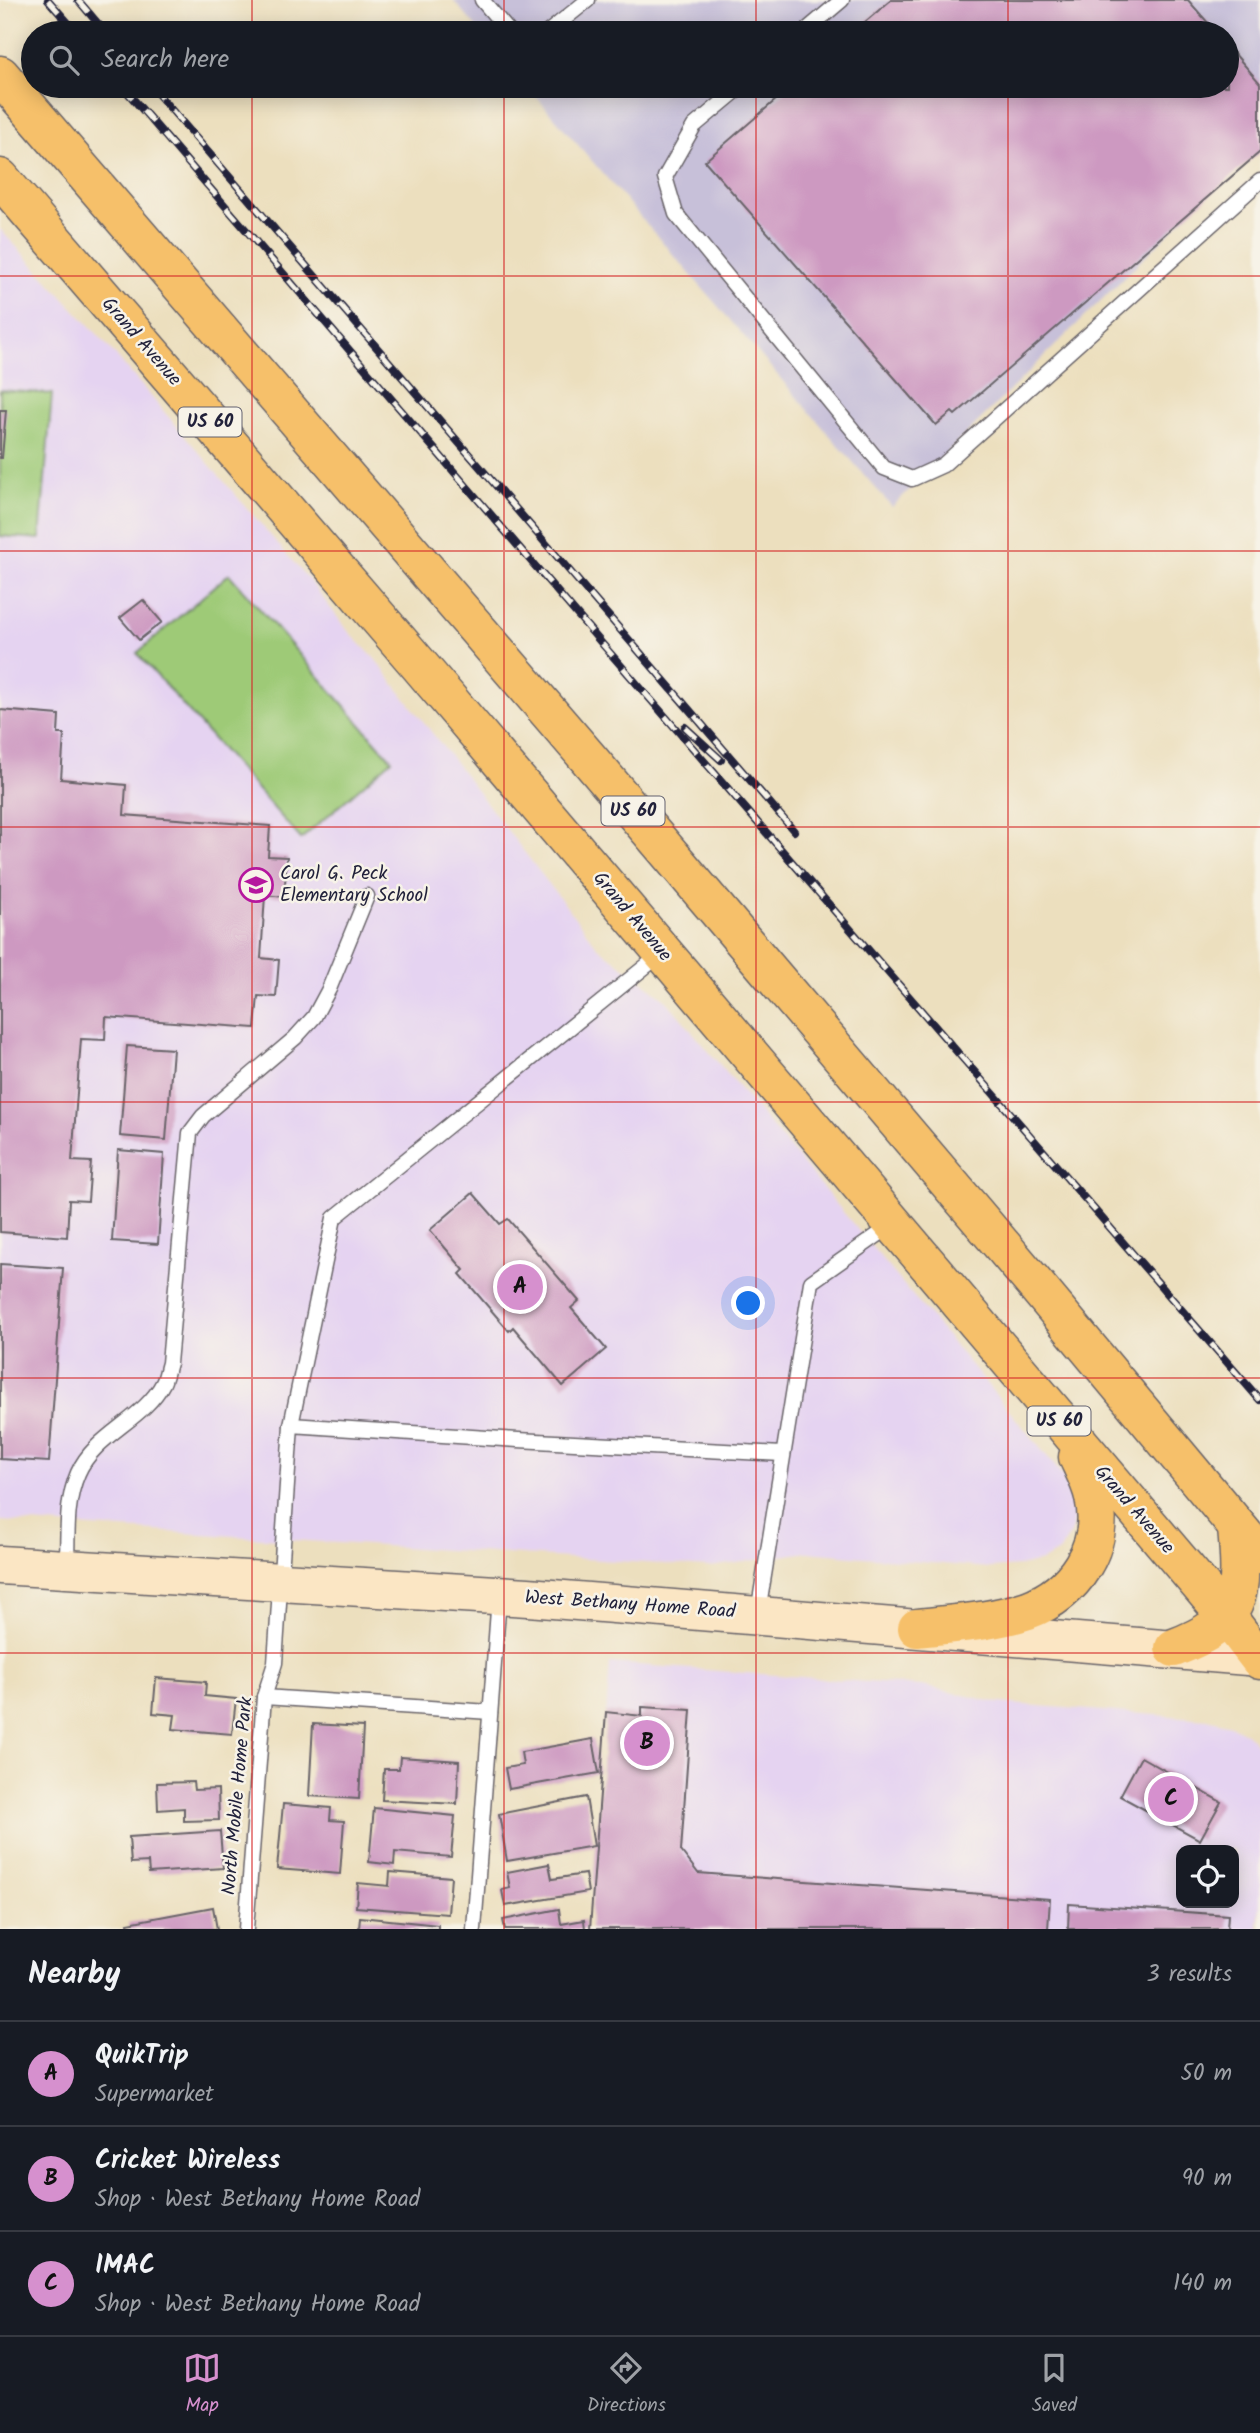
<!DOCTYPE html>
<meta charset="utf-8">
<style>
:root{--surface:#171b24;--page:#242831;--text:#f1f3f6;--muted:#9ea1a6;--line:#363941;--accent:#d690ce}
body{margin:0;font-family:Kalam,sans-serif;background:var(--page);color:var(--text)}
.controls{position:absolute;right:21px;bottom:21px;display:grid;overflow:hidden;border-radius:14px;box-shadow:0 4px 18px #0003}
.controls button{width:63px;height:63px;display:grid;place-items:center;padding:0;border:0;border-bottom:2px solid var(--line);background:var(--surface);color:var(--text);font:35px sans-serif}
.you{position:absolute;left:749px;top:1304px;width:24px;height:24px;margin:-18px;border:5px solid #fff;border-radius:50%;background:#1a73e8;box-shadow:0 0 0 10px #1a73e833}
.badge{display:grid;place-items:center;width:46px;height:46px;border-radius:50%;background:var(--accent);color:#111;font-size:23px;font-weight:700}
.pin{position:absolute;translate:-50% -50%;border:4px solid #fff;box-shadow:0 2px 7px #0006}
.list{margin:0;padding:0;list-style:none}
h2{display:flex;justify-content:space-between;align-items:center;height:91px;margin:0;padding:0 28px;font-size:30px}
h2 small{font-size:23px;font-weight:400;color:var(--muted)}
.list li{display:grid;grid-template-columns:46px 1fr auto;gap:21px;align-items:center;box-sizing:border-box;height:105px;padding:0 28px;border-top:2px solid var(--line)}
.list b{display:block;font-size:26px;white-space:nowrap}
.list p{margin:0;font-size:23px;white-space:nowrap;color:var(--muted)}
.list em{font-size:23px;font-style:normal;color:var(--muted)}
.icon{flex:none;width:38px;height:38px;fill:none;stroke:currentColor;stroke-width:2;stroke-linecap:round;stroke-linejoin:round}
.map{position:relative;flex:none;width:1260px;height:1929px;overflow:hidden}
.search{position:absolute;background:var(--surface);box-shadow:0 4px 18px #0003;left:21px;right:21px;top:21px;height:77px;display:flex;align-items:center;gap:18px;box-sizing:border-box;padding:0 24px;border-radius:38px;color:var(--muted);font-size:26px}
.sheet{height:406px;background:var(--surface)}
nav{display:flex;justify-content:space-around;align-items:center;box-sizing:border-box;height:98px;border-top:2px solid var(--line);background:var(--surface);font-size:19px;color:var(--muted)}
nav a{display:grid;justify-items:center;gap:4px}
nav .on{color:var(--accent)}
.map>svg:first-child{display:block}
.built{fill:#e5d3f1;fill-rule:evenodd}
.industrial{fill:#c7c0d9}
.green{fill:#9eca77;stroke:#607659;stroke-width:2}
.building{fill:#cd99c1}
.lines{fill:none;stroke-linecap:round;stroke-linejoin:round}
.service-casing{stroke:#696469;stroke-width:17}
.secondary-casing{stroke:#696469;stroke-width:41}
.trunk-casing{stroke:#696469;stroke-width:41}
.service{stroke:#fff;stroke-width:14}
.secondary{stroke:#fbe6c4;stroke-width:38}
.trunk{stroke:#f6c06b;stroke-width:38}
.rail-casing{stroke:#22223b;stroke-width:8}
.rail{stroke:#f7f3e8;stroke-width:5;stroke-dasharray:16;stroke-linecap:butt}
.grid{fill:none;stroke:#d62828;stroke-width:2;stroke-opacity:0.55}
.labels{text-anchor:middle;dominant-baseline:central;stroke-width:5;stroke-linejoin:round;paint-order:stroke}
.shield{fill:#f7f3e8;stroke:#62616f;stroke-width:2}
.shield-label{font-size:18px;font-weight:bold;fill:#22223b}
.street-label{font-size:19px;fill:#22223b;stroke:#f7f3e8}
.poi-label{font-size:19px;fill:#22223b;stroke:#f7f3e8;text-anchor:start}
</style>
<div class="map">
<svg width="1260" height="1929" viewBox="0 0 1260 1929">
<rect width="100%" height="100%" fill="#f7f3e8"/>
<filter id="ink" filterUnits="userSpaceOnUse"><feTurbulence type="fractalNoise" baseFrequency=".0143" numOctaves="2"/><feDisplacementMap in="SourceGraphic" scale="14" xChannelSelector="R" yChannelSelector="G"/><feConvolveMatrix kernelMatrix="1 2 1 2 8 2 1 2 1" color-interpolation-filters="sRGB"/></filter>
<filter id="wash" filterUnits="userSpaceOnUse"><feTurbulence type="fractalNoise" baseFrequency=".00686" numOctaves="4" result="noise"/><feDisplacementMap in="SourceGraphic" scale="28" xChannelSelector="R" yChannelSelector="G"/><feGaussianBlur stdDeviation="1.57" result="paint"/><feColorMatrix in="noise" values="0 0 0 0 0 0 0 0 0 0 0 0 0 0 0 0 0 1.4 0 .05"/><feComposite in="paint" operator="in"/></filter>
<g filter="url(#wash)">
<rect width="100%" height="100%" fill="#ecdfbe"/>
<!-- built -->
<g class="built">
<path d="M0,229l99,107 214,249 35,46 27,28 222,287 68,53 386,462 22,28 2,24 -4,20 -11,18 -17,10 -24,5 -29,2 -183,-16 -97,15 -710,-46z"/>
<path d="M610,1663l312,23 77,17 208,16 23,6 17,9 13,14v154l-2,27h-668zM1181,1850h53v53h-53z"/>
</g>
<!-- industrial -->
<path class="industrial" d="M453,0h807v143l-368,364 -365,-421h700v-53h-746z"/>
<!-- green -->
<g class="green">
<path d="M0,390l52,4 -12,145 -40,-3z"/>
<path d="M229,574l163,186 -91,79 -164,-186z"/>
</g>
<g id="blocks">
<!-- building -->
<g class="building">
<path d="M891,0h297l29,33h-365z"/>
<path d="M1227,45l33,38v69l-305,263 -3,-3 -16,13 -231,-264 87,-75h435z"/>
<path d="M0,410h6l-4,48h-2z"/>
<path d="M143,600l19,22 -23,18 -19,-22z"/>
<path d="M0,710l59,5 -1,19h6l-3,45 65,6 -2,30 146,11 -2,30 19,1 -3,40 -19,-2 -4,63 18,2 -3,37 -18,-1 -3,32 -149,-11 -1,23 -24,-1 -9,122 19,1 -3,39 -19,-1 -2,37 -67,-5z"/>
<path d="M127,1046l46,3 -7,91 -46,-4z"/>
<path d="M118,1150l46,4 -6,90 -46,-3z"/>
<path d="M473,1193l27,31 8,-5 71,82 -8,7 35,41 -43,37 -50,-59 -4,4 -49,-57 4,-4 -34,-40z"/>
<path d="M0,1264l63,4 -14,194 -49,-3z"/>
<path d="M156,1678l50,4 -1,14 31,3 -4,35 -59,-5 2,-14 -22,-2z"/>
<path d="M642,1707l49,3 -10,141 17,22 352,26 -2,30h-458l16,-217 36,4z"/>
<path d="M313,1724l50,3 -4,72 -50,-3z"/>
<path d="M593,1739l6,34 -90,16 -4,-21 18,-3 -2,-13z"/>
<path d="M400,1757l59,4 -2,43 -75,-4 2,-31h15z"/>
<path d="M1141,1757l80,45 -21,38 -80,-44z"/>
<path d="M193,1782l1,8 24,-1 1,31 -35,1v-13l-26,2 -1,-27z"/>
<path d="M586,1797l8,49 -87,15 -8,-47z"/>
<path d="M283,1804l48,4 -1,12 14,1 -4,53 -63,-5z"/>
<path d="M374,1808l81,8 -4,41 -56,-5 -1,13 -25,-3z"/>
<path d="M220,1831l3,37 -74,5 -1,-11 -17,1 -2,-26z"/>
<path d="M549,1864l3,15 33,-5 3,18 -83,14 -3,-16 8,-2 -3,-16z"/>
<path d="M390,1872l61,5 -3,37 -92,-7 2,-24 31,3z"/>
<path d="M1069,1904l159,11 -1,14h-159z"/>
<path d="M213,1907l4,22h-88l-1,-6z"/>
<path d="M559,1909l2,15 23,-4 1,9h-80l-2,-9z"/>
<path d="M360,1917l78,8v4h-79z"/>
</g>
</g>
</g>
<g filter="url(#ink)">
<use href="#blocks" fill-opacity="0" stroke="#696469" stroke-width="2"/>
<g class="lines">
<!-- service casing -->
<g class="service-casing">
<g id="service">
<path d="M482,0l28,33"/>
<path d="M547,33l41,-33"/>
<path d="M803,33l39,-33"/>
<path d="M742,86l-48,40 -29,51 11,37 208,254 28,11 31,-14 317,-284"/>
<path d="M291,1425l43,-207 327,-264"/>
<path d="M67,1568c1,-32 -2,-65 11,-95 17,-39 66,-53 85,-90 3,-6 4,-14 6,-20l21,-230 13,-17 92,-78 19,-21 15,-28 38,-93"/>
<path d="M758,1613l53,-331 81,-57"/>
<path d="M264,1697l226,15"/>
<path d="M246,1929l18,-232 11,-34 16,-238 227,15 264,14"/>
<path d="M474,1929l25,-332"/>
</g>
</g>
<!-- secondary casing -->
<g class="secondary-casing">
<path id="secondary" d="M0,1565l528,32 732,60"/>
</g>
<!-- trunk casing -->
<g class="trunk-casing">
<g id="trunk">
<path d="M0,75l589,684 445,524 226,271"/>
<path d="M0,178l420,488 807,951 33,43"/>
<path d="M917,1628c36,-4 76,-6 111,-18 46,-17 78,-63 66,-113 -3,-14 -10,-27 -16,-40"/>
<path d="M1174,1648c69,-26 69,-52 63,-120"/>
</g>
</g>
<!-- service -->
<use href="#service" class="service"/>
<!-- secondary -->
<use href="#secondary" class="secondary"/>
<!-- trunk -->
<use href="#trunk" class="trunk"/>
<!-- rail casing -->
<g class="rail-casing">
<g id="rail">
<path d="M48,0l29,33"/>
<path d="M78,0l28,33"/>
<path d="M122,86l482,560 656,754"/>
<path d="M151,86l643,745"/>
<path d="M685,727l36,33"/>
</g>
</g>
<!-- rail -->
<use href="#rail" class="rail"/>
</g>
</g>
<!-- grid -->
<path class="grid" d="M252,0v33M504,0v33M756,0v33M1008,0v33M252,86v1843M504,86v1843M756,86v1843M1008,86v1843M0,276h1260M0,551h1260M0,827h1260M0,1102h1260M0,1378h1260M0,1653h1260"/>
<!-- icons -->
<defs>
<g id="school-ring" transform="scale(1.75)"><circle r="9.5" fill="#f7f3e8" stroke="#b5179e" stroke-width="1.5"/><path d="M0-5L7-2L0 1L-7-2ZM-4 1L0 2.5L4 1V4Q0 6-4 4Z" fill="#b5179e"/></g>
</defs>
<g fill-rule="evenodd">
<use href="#school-ring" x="256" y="885"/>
</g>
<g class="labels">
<!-- shield labels -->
<g class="shield">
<rect x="178.5" y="407.5" width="63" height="29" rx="5"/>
<rect x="601.5" y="796.5" width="63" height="29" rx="5"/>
<rect x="1027.5" y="1406.5" width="63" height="29" rx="5"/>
</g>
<g class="shield-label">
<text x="210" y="422">US 60</text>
<text x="633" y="811">US 60</text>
<text x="1059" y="1421">US 60</text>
</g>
<!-- street labels -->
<g class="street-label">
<text transform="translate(141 342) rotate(49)">Grand Avenue</text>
<text transform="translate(632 917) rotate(50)">Grand Avenue</text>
<text transform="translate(1134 1510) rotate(49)">Grand Avenue</text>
<text transform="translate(630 1605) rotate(4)">West Bethany Home Road</text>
<text transform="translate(238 1796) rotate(-85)">North Mobile Home Park</text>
</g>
<!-- poi labels -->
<g class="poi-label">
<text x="280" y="874">Carol G. Peck<tspan x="280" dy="22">Elementary School</tspan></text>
</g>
</g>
</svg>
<div class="controls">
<button><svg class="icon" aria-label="locate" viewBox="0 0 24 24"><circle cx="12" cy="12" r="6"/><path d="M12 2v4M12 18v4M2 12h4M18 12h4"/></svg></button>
</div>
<div class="you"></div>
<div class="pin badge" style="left:520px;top:1287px">A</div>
<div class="pin badge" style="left:647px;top:1743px">B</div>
<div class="pin badge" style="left:1171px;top:1799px">C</div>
<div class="search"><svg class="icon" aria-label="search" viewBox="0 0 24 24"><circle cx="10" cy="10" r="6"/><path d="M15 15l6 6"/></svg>Search here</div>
</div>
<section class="sheet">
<h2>Nearby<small>3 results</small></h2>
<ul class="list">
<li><span class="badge">A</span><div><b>QuikTrip</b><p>Supermarket</p></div><em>50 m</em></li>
<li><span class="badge">B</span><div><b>Cricket Wireless</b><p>Shop · West Bethany Home Road</p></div><em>90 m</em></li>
<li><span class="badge">C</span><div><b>IMAC</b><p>Shop · West Bethany Home Road</p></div><em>140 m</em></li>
</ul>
</section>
<nav>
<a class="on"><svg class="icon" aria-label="map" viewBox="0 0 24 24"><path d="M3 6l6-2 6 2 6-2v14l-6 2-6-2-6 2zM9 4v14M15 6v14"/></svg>Map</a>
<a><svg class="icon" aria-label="directions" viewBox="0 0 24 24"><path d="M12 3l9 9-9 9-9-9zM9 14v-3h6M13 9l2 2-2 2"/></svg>Directions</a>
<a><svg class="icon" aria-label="saved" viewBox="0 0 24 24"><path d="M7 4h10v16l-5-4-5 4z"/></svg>Saved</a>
</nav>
